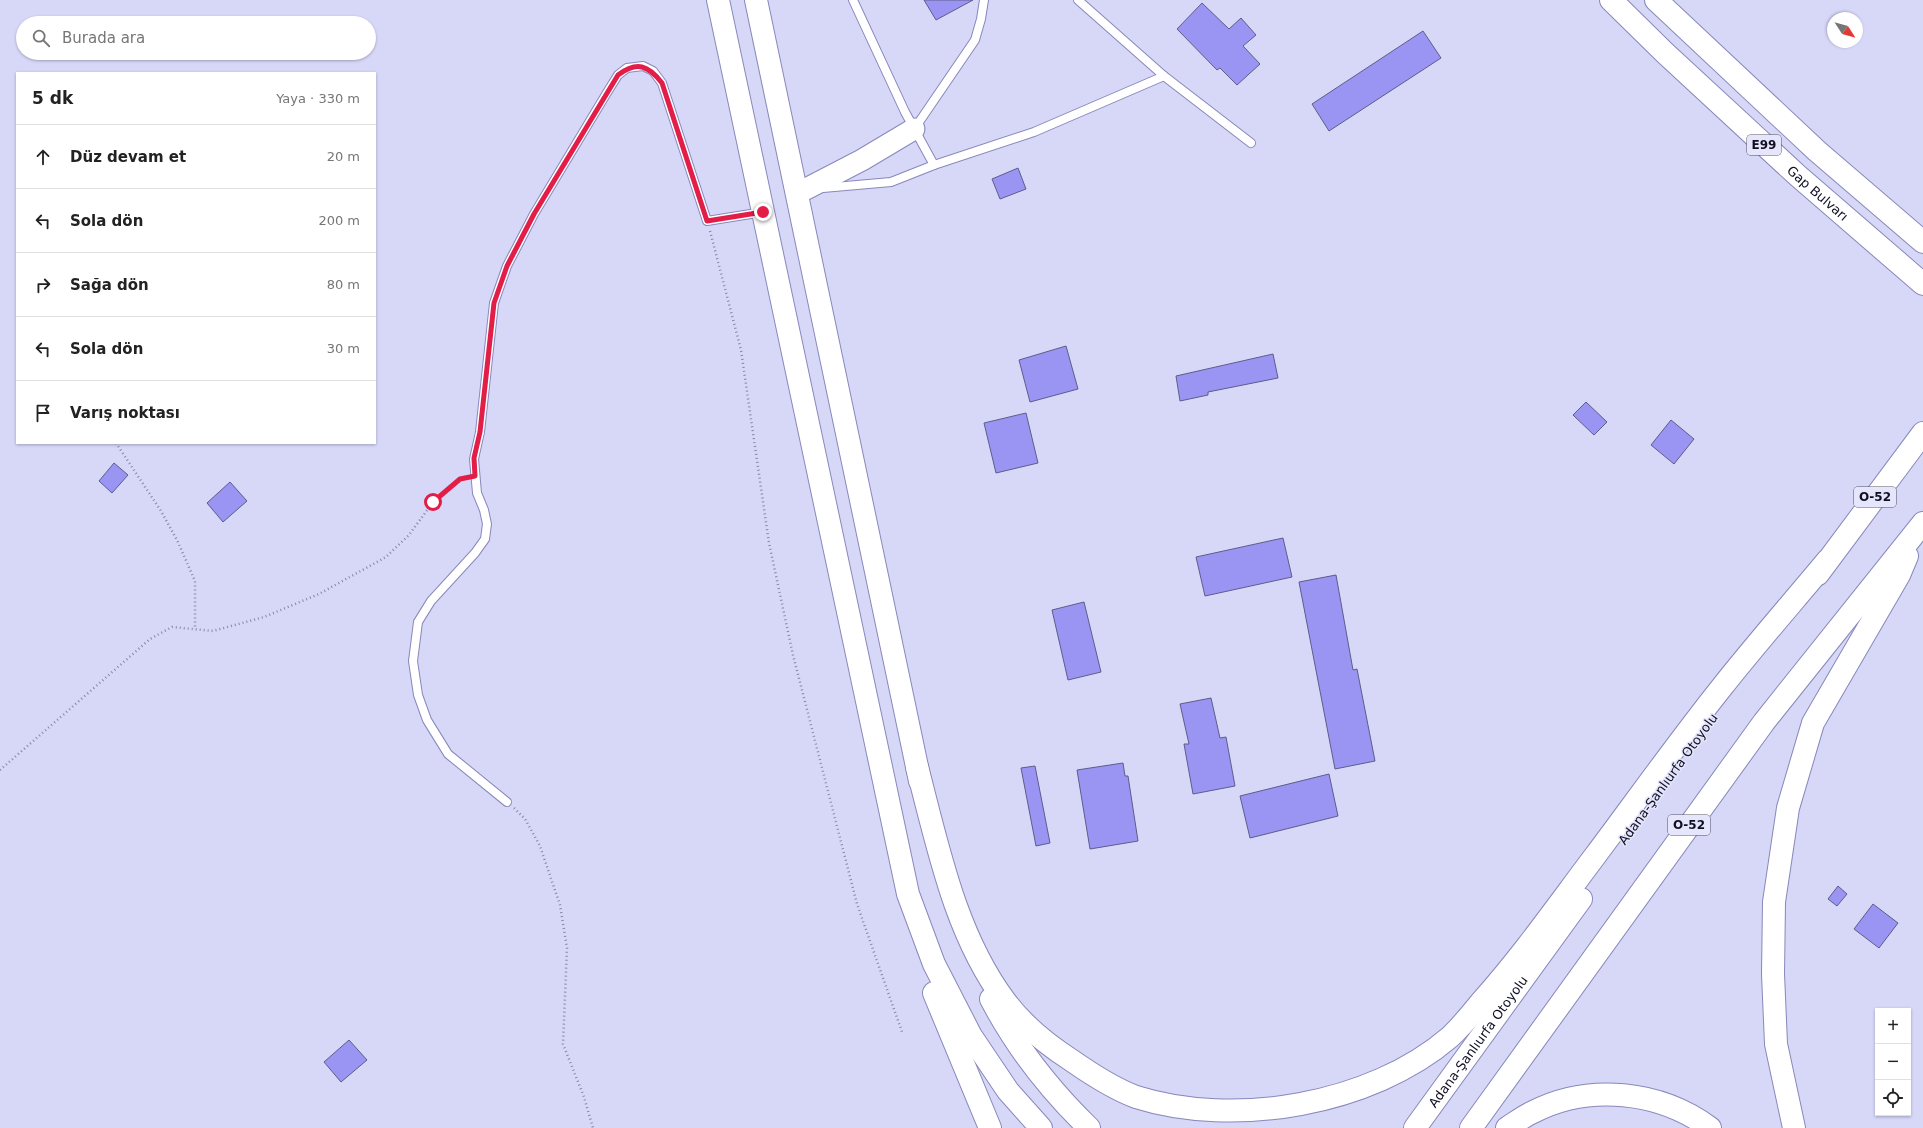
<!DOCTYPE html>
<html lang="tr">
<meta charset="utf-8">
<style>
:root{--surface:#fff;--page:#f2f2f2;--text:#222;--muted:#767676;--line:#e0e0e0}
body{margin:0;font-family:"DejaVu Sans",sans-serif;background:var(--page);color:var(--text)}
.controls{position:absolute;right:12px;bottom:12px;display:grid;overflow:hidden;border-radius:0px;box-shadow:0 1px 3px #0004}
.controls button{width:36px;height:36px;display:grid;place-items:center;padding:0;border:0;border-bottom:1px solid var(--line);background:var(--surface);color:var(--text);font:20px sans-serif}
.compass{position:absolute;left:1827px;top:12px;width:36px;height:36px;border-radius:50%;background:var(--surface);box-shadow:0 1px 3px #0004;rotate:126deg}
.stop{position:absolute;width:12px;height:12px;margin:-9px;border:3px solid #e11d48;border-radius:50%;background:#fff}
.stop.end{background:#e11d48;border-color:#fff;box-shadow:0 1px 4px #0008}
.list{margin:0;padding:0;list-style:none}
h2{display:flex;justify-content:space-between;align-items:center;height:52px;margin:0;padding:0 16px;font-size:17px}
h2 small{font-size:13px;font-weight:400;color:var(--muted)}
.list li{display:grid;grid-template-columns:26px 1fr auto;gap:12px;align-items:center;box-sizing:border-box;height:64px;padding:0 16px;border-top:1px solid var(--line)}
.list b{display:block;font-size:15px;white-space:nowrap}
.list em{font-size:13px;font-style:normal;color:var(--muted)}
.icon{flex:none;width:22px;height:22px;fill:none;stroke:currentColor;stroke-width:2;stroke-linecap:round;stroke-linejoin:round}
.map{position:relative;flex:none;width:1923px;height:1128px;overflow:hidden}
.search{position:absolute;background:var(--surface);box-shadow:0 1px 3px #0004;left:16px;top:16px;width:360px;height:44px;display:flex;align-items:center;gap:10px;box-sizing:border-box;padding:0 14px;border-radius:22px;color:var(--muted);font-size:15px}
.panel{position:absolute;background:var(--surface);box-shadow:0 1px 3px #0004;left:16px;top:72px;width:360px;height:372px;border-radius:0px}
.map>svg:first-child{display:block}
.building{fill:#9a95f2;stroke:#5d5c8c}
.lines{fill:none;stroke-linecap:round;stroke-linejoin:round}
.service-casing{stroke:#88b;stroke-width:10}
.tertiary-casing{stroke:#88b;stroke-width:23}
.trunk-casing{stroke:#88b;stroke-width:24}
.motorway-casing{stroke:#88b;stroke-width:24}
.path{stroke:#8888a3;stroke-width:2.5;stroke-dasharray:1 3;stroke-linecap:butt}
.service{stroke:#fff;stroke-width:8}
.tertiary{stroke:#fff;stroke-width:21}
.trunk{stroke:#fff;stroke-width:22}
.motorway{stroke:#fff;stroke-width:22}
.route{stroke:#e11d48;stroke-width:5}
.labels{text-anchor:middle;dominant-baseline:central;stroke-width:3;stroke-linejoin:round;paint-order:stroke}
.shield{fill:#e5e5fc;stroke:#515064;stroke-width:1}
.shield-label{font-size:12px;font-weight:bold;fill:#111023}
.street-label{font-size:13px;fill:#111023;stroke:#e5e5fc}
</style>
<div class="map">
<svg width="1923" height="1128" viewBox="0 0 1923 1128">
<rect width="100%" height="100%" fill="#d7d7f8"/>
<!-- building -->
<g class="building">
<path d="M924,0h49l-37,20z"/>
<path d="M1202,3l27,26 12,-11 15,17 -13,11 17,18 -23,21 -17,-17 -3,2 -40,-41z"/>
<path d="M1423,31l18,27 -112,73 -17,-27z"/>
<path d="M1018,168l8,21 -26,10 -8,-20z"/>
<path d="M1066,346l12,43 -48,13 -11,-42z"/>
<path d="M1273,354l5,24 -70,14v3l-28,6 -4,-25z"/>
<path d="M1586,402l21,20 -13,13 -21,-20z"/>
<path d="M1026,413l12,50 -42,10 -12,-50z"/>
<path d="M1671,420l23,19 -20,25 -23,-19z"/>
<path d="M114,463l14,12 -16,18 -13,-12z"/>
<path d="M230,482l17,19 -24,21 -16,-19z"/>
<path d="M1283,538l9,39 -87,19 -9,-39z"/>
<path d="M1336,575l17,95 4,-1 18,92 -40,8 -36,-187z"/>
<path d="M1084,602l17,70 -33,8 -16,-70z"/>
<path d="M1211,698l9,40 6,-1 9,49 -42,8 -9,-50h5l-9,-40z"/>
<path d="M1123,763l2,13h3l10,65 -48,8 -13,-79z"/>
<path d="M1035,766l15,77 -14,3 -15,-78z"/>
<path d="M1329,774l9,42 -88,22 -10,-42z"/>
<path d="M1838,886l9,8 -10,12 -9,-7z"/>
<path d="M1873,904l25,19 -19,25 -25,-19z"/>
<path d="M349,1040l18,20 -26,22 -17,-20z"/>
</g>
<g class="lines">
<!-- service casing -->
<g class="service-casing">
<g id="service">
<path d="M853,0l52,112 29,53"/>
<path d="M1078,0l86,76 87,67"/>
<path d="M915,128l60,-88 6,-21 3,-19"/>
<path d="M823,188l68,-6 43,-17 100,-33 130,-56"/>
<path d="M507,802l-59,-48 -21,-34 -9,-25 -5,-34 5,-39 13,-21 44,-48 10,-14 2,-15 -3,-14 -7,-17 -3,-34 6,-27 14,-129 13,-37 27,-52 74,-123 10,-16 9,-7 16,-2 10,5 9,12 45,138 56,-9"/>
</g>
</g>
<!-- tertiary casing -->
<g class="tertiary-casing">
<path id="tertiary" d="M806,189l56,-29 52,-31"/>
</g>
<!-- trunk casing -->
<g class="trunk-casing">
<g id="trunk">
<path id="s1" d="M1611,0l54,53 132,122 126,109"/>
<path d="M1656,0l161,151 106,91"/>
</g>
</g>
<!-- motorway casing -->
<g class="motorway-casing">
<g id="motorway">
<path d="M718,0l190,894 26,70 37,72 37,55 33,37"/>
<path d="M756,0l164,781"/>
<path d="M1818,574l105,-141"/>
<path d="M917,767c21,80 38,167 88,234 18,24 41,43 66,59 20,14 41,28 65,37 98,31 235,8 314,-60 12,-11 22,-24 32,-36 41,-46 76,-96 113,-145 42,-56 83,-114 127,-169 34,-43 70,-84 105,-126"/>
<path d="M934,993l56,135"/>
<path d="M991,999c25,48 59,91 98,129"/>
<path id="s2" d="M1415,1128l166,-229"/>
<path d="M1471,1128l293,-406 159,-199"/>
<path d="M1507,1128c8,-5 17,-12 26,-16 56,-29 127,-21 177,16"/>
<path d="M1794,1128l-18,-84 -3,-70 1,-72 14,-94 25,-85 86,-148 8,-19"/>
</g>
</g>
<!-- path -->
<g class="path">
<path d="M710,231l31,119 28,193 24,112 64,249 45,128"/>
<path d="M116,443l45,68 16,29 18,41v48"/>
<path d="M0,770l150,-131 22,-12 41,4 51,-14 55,-23 67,-37 23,-22 24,-33 27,-23 5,-1"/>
<path d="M514,808l11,11 15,27 20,59 7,43 -4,96 21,53 9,31"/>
</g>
<!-- service -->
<use href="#service" class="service"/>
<!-- tertiary -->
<use href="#tertiary" class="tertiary"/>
<!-- trunk -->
<use href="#trunk" class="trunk"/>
<!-- motorway -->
<use href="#motorway" class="motorway"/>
</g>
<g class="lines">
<!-- route -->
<path class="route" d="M433,502l27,-23 15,-3 -1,-18 6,-26 14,-129 13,-37 27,-52 84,-139c19,-14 30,-10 44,8l45,138 56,-9"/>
</g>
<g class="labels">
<!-- shield labels -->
<g class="shield">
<rect x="1747" y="135" width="34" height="20" rx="3"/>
<rect x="1854" y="487" width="42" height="20" rx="3"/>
<rect x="1668" y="815" width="42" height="20" rx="3"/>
</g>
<g class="shield-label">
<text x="1764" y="145">E99</text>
<text x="1875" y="497">O-52</text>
<text x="1689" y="825">O-52</text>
</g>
<!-- street labels -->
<g class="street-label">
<text stroke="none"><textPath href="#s1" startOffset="283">Gap Bulvarı</textPath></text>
<text transform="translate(1668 779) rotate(-54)">Adana-Şanlıurfa Otoyolu</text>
<text stroke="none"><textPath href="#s2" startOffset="107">Adana-Şanlıurfa Otoyolu</textPath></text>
</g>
</g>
</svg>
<div class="controls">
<button>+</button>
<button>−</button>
<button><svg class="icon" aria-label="locate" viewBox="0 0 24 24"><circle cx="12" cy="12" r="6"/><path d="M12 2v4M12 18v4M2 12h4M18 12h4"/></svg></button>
</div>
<svg class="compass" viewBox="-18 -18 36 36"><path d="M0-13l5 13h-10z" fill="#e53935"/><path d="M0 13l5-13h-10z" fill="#767676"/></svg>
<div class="stop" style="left:433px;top:502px"></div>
<div class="stop end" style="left:763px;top:212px"></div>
<div class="search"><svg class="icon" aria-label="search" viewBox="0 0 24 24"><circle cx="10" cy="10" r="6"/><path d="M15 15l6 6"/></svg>Burada ara</div>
<section class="panel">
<h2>5 dk<small>Yaya · 330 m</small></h2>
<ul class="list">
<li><svg class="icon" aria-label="ahead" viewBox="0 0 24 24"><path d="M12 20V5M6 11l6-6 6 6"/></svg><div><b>Düz devam et</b></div><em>20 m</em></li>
<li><svg class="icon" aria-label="left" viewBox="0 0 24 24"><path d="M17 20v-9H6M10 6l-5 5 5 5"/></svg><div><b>Sola dön</b></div><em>200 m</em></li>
<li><svg class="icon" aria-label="right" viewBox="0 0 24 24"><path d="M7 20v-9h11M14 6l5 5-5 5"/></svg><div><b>Sağa dön</b></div><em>80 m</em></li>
<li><svg class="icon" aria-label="left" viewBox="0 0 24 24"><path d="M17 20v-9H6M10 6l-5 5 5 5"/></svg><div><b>Sola dön</b></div><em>30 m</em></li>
<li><svg class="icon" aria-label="arrive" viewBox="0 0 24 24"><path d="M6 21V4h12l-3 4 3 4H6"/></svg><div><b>Varış noktası</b></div></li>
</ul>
</section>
</div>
